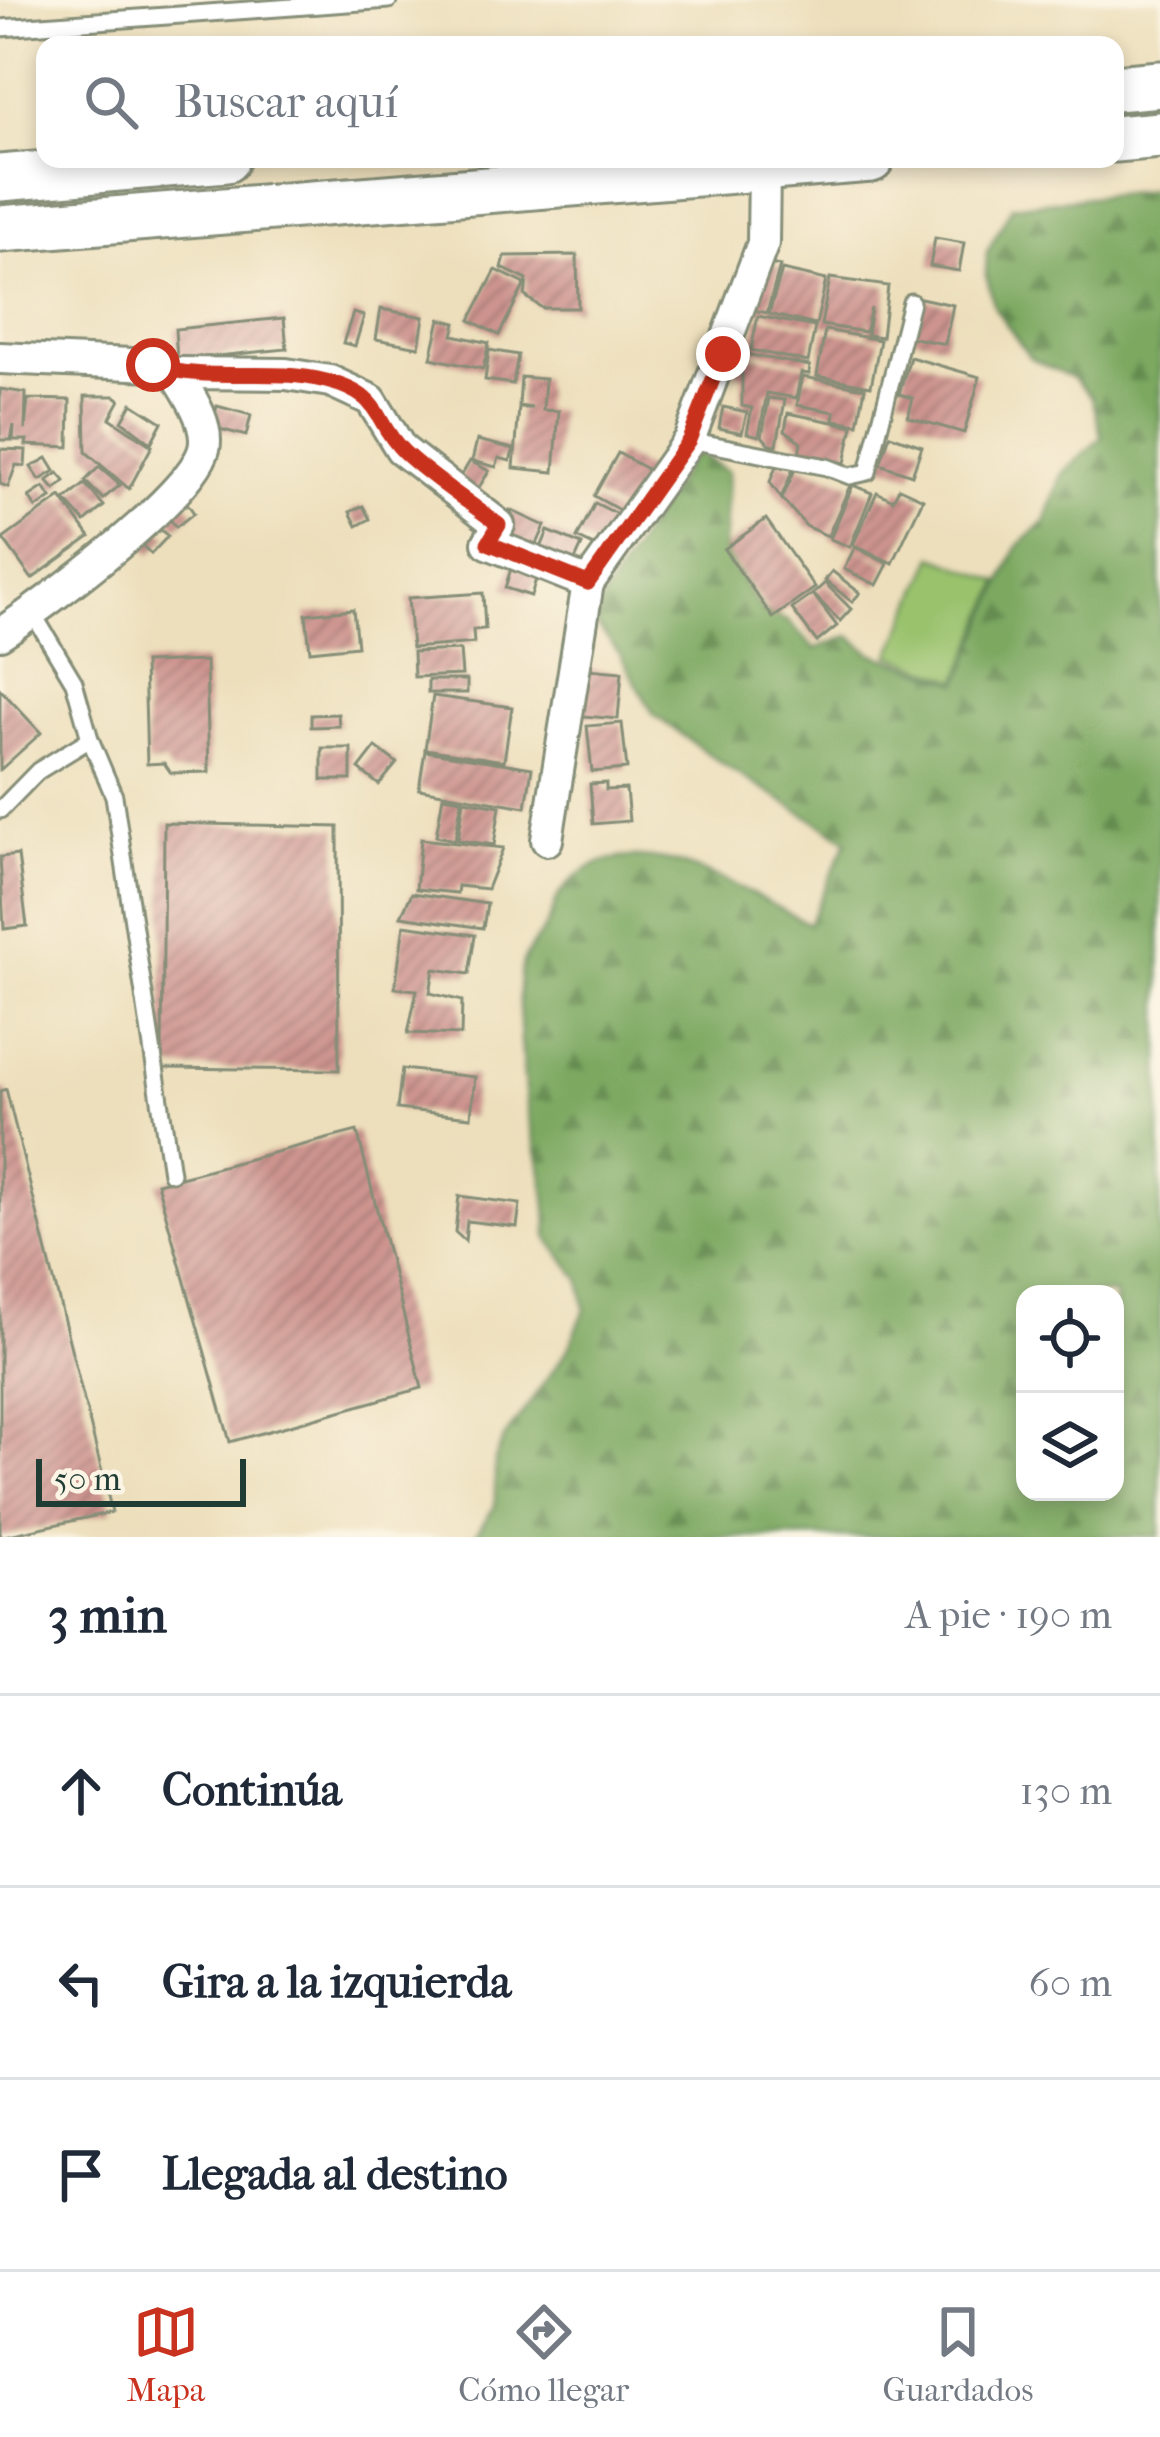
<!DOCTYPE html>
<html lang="es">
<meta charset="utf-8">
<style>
:root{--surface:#fff;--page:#f6f6f7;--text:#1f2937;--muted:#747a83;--line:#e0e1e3;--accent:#c8321e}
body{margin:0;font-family:"IM FELL French Canon",serif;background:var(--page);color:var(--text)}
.controls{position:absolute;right:36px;bottom:36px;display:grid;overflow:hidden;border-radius:24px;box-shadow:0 6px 18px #0003}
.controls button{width:108px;height:108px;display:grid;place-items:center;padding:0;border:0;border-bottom:3px solid var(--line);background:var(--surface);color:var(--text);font:60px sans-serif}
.scale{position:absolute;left:36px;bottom:30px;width:210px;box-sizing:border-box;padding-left:12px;border:6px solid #1f3d34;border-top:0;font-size:33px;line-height:42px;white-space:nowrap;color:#1f3d34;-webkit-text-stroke:9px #fcf5e5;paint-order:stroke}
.stop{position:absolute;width:36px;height:36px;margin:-27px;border:9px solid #c8321e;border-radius:50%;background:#fff}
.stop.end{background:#c8321e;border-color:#fff;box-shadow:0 3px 12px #0008}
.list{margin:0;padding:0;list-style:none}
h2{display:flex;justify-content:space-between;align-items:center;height:156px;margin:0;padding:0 48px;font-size:51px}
h2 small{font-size:39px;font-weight:400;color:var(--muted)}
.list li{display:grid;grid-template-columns:78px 1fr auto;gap:36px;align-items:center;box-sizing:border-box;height:192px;padding:0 48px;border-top:3px solid var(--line)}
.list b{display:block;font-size:45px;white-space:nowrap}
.list em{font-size:39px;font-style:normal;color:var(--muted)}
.icon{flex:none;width:66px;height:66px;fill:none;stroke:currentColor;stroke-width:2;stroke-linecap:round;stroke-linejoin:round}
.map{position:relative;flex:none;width:1160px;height:1537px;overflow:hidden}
.search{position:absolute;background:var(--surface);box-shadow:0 6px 18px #0003;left:36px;right:36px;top:36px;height:132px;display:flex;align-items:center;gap:30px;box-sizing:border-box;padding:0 42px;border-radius:24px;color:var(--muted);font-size:45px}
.sheet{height:732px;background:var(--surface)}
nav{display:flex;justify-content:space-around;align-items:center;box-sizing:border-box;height:168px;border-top:3px solid var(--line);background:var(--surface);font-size:33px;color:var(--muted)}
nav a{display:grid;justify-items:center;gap:6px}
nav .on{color:var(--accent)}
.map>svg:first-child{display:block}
.forest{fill:url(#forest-firs);stroke:#4d724a;stroke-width:3;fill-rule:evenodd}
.park{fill:#9ac26d;stroke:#5c8050;stroke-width:3}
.building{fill:url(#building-hatch)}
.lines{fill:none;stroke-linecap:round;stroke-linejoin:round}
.lane-casing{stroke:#868e78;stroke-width:21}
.street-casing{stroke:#868e78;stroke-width:36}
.secondary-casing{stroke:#868e78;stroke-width:51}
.lane{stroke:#fff;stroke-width:15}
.street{stroke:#fff;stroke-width:30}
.secondary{stroke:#fff;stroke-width:45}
.route{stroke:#c8321e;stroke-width:15}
</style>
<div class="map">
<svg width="1160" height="1537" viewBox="0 0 1160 1537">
<defs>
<pattern id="forest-firs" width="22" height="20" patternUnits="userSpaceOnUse" patternTransform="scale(3)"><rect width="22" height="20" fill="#7ba860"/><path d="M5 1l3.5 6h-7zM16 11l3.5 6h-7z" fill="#648a50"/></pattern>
<pattern id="building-hatch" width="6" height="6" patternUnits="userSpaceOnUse" patternTransform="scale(3)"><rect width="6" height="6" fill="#ce948f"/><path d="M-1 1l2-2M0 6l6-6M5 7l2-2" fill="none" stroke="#a77a76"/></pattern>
</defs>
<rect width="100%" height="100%" fill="#fcf5e5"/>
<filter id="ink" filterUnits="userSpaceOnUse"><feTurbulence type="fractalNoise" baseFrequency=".00833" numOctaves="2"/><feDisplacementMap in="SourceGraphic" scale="24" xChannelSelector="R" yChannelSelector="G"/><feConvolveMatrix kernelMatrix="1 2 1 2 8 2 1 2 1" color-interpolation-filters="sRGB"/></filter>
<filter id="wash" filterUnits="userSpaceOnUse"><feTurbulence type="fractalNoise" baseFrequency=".004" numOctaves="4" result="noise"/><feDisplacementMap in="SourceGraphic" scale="48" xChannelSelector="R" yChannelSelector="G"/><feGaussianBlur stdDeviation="2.7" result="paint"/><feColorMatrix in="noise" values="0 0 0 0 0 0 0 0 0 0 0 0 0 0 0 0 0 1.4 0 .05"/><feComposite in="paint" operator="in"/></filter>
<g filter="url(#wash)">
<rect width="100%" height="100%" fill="#eddfbc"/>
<!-- forest -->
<path class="forest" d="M1160,189v1348h-686l21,-31v-46l8,-20 66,-92 16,-39 -5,-30 -32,-41c1,-38 -6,-70 -16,-107 -8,-28 -8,-62 -11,-91 -1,-23 -6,-62 4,-82 7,-14 18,-25 25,-39 4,-9 4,-17 10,-25 63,-84 181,-4 249,30l38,-84 -120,-73 -73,-52 -34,-61 -24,-30 8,-28 91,-145 33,21 -4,81 39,59 25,9 27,28 35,-13 21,17 88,30 58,-136 28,-25 17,-48 40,-37 -10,-40 -19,-19 -43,-20 -35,-50 -9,-34 1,-22 25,-46zM1025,1294h90v198h-90z"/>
<!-- park -->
<path class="park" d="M934,556l66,26 -42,99 -67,-26z"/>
<g id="blocks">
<!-- building -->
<g class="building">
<path d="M935,238l29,5 -5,28 -29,-5z"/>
<path d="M577,255l1,53h-36l-17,-12 2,-16 -25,-12 3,-12z"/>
<path d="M764,263l16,3 -13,47 -13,-3z"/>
<path d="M496,270l29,14 -26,51 -29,-15z"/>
<path d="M782,270l44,10 -10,45 -47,-11z"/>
<path d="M830,278l58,8 -6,51 -15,-2 4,-27 -6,24 -44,-7z"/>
<path d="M916,297l37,8 -8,39 -36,-7z"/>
<path d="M381,309l43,8 -5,30 -43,-8z"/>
<path d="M353,313l11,3 -9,30 -12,-3z"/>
<path d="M758,316l57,11 -7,35 -57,-12z"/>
<path d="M284,318l3,31 -110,11 -2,-31z"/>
<path d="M440,319l16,4 -3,12 36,8 -6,26 -52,-11z"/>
<path d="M825,330l55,10 -9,46 -54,-10z"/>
<path d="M489,350l29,5 -5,29 -28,-4z"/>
<path d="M740,353l70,13 -1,8 -8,-1 -5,25 -29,-5 -8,43 -12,-3 5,-25 -10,-2v-32l-6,-1z"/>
<path d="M910,357l70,20 -16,56 -56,-16 5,-19 -14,-4z"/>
<path d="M521,377l24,2 -2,31 16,1 -5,61 -40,-4 5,-60h13l-13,-2z"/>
<path d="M803,377l62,11 -7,36 -24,-4 1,-8 -38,-7z"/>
<path d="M0,389l26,4 -1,37 3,-31 42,1 -1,47 -43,-2 1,-5h-14l1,-15 -3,15h-11z"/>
<path d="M85,396h30l5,4 -10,18 42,28 -23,43 -43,-37z"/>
<path d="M769,398l16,2 -8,45 -8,-1 -7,-8z"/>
<path d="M132,403l30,19 -11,21 -29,-22z"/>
<path d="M217,406l34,9 -5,21 -34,-9z"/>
<path d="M723,407l24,5 -5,21 -23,-5z"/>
<path d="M788,413l65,13 -8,37 -46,-9 2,-12 -16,-12z"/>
<path d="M890,435l32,11 -10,29 -32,-11z"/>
<path d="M477,440l37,9 -4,12 -11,-3 -3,9 -24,-6z"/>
<path d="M0,449l26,1 -1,16 -9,-1 -8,22 -8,-3z"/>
<path d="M618,453l36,20 -24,43 -36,-20z"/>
<path d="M47,458l8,13 -15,9 -9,-13z"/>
<path d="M470,461l19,10 -16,26 -18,-11z"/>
<path d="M778,461l16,6 -13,31 -11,-16z"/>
<path d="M797,465l54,18 -23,53 -21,-9 -25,-28z"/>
<path d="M99,467l21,18 -17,14 -18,-18z"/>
<path d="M58,473l7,8 -10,9 -8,-9z"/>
<path d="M85,484l19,22 -19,16 -20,-22z"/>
<path d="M853,485l19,8 -22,54 -20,-8z"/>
<path d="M44,487l7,11 -15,10 -7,-11z"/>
<path d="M899,488l24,11 -30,64 -40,-18 24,-53 16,8z"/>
<path d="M61,497l29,40 -58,42 -29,-40z"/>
<path d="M184,499l10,14 -18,14 -11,-14z"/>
<path d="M595,503l24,12 -17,35 -25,-12z"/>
<path d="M363,506l7,13 -13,7 -7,-14z"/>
<path d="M510,510l35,16 -12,27 -35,-16z"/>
<path d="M766,519l49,69 -42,30 -49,-69z"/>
<path d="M154,524l14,12 -17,18 -13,-13z"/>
<path d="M548,531l34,14 -11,24 -33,-14z"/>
<path d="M855,547l33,17 -11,21 -33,-16z"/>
<path d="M512,565l26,7 -7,24 -26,-8z"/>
<path d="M832,571l28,22 -8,9 -27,-22z"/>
<path d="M825,583l26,26 -11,12 -27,-27z"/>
<path d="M483,593l2,36 -12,1 1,13 -62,5 -4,-50z"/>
<path d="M813,594l24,32 -20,16 -25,-33z"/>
<path d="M353,609l4,37 -47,5 -4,-37z"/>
<path d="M460,650l2,25 -48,2 -1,-25z"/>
<path d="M206,661l3,111 -38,1 -7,-10 -17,1 -3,-101z"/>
<path d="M587,669l35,3 -4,47 -35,-3z"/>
<rect x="428" y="680" width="39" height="13"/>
<path d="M0,689l41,44 -41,37z"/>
<path d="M433,696l79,11 -8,54 -79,-12z"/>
<path d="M338,714l1,12 -28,1v-12z"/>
<path d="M622,723l5,46 -35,3 -5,-46z"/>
<path d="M376,747l21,16 -18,22 -20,-16z"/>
<rect x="322" y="748" width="29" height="32"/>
<path d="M425,751l107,17 -6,39 -107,-18z"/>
<path d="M606,783v7l20,-1 3,32 -36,3 -3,-40z"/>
<path d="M443,796l19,3 -7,41 -19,-4z"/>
<path d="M464,800l36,6 -6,39 -36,-5z"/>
<path d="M164,823l174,4 1,243 -177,-2z"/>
<path d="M421,839l73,8 9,1 -16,41 -29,-3 -1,7 -41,-4z"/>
<path d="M18,855l9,71 -23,3 -4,-72z"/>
<path d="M412,893l75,11 -4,24 -82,-12z"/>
<path d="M404,925l71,10 -6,39 -35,-5 -4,24 32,8 -1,34 -53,-2 9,-43 -22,-2z"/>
<path d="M402,1069l73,8 -4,40 -74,-8z"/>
<path d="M6,1089l106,423 -112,25v-446z"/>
<path d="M357,1131l65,257 -192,54 -73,-259z"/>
<path d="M459,1196l61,8 -3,23 -50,-6 -2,20 -10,-9z"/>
</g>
</g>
</g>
<g filter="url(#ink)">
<use href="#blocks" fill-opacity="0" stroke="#868e78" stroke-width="3"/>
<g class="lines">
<!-- lane casing -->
<g class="lane-casing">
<g id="lane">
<path d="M0,28l389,-28"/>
<path d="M689,440l138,27 23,9 18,-4 43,-170"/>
<path d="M32,612l42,70 16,57 24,57 57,377"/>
<path d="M0,810l38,-39 52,-32"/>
</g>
</g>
<!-- street casing -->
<g class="street-casing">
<g id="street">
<path d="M0,358l153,7 23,8c12,20 34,51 28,76 -12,47 -160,156 -204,185"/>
<path d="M176,373l110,1 44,7 41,19 30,49 98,76 -11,18 100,40"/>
<path d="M547,840l41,-257 101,-143 74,-197 1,-75"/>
</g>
</g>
<!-- secondary casing -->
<g class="secondary-casing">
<g id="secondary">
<path d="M1115,88l45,-4"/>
<path d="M1115,139l45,-4"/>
<path d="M0,178l226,-19"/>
<path d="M0,229l871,-70"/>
</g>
</g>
<!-- lane -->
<use href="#lane" class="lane"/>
<!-- street -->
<use href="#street" class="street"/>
<!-- secondary -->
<use href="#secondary" class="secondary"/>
</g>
</g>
<g class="lines" filter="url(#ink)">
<!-- route -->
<path class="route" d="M153,365c56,19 116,1 173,16 60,15 45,39 78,71 29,27 64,49 95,73l-11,18 100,40 101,-143 34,-86"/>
</g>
</svg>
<div class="controls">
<button><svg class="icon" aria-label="locate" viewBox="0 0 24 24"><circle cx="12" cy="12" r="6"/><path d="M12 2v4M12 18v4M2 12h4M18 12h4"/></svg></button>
<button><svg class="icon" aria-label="layers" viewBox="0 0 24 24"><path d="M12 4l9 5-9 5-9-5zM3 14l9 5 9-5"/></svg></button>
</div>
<div class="scale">50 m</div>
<div class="stop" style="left:153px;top:365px"></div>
<div class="stop end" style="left:723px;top:354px"></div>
<div class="search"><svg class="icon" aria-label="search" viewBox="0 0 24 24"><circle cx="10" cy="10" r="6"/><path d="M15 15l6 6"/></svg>Buscar aquí</div>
</div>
<section class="sheet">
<h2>3 min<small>A pie · 190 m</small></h2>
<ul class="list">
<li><svg class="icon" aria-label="ahead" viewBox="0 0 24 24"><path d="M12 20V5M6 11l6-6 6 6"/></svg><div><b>Continúa</b></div><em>130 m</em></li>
<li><svg class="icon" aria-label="left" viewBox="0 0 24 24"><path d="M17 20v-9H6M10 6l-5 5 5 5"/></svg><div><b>Gira a la izquierda</b></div><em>60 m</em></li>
<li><svg class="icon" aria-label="arrive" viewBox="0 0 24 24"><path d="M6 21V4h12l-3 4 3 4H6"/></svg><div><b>Llegada al destino</b></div></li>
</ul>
</section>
<nav>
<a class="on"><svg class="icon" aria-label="map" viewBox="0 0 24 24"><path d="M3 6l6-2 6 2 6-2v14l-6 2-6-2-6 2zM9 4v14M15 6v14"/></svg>Mapa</a>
<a><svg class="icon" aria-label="directions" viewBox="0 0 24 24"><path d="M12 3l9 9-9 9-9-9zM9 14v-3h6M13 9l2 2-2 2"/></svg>Cómo llegar</a>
<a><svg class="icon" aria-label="saved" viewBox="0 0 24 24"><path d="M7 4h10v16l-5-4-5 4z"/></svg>Guardados</a>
</nav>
